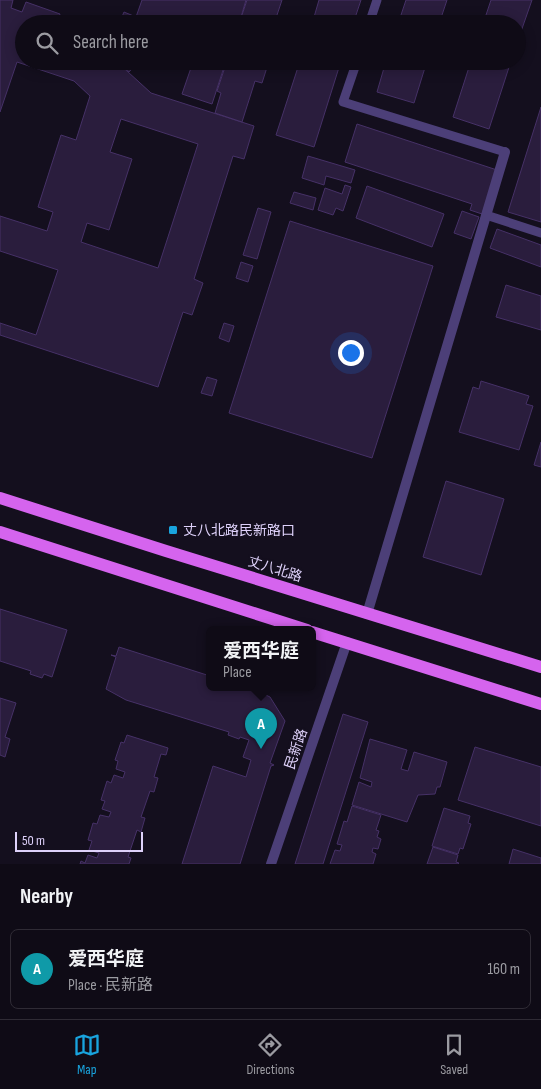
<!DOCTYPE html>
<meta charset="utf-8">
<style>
:root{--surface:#0f0b16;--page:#18141f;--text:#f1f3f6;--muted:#9b9ba1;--line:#2f2b35;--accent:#19a4de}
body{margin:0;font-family:"Sofia Sans Condensed","Noto Sans SC",sans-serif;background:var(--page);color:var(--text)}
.scale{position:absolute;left:15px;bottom:12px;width:128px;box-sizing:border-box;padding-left:5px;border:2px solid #ded1fa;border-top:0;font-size:14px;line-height:18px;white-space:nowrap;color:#ded1fa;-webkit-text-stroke:4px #140f1e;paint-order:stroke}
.you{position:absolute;left:350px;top:352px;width:18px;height:18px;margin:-12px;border:4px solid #fff;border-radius:50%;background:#1a73e8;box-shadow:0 0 0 8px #1a73e833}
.badge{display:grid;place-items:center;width:32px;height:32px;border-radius:50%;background:var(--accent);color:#fff;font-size:16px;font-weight:700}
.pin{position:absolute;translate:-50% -41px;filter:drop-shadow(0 1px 2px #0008)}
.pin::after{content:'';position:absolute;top:26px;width:18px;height:15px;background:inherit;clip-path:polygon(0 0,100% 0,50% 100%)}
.popup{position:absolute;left:206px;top:626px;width:110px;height:65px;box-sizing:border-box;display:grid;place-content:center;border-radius:8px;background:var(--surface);filter:drop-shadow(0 1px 4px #0005);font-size:16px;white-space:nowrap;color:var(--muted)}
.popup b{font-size:19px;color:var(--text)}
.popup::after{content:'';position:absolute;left:50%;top:100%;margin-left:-10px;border:10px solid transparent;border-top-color:var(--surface)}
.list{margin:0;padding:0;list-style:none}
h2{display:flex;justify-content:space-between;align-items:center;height:65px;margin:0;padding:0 20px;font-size:21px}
h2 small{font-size:16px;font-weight:400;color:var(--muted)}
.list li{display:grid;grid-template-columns:32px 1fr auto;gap:15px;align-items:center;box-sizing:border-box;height:80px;margin:0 10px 10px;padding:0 10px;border:1px solid var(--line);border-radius:8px}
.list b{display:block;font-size:19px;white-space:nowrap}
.list p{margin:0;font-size:16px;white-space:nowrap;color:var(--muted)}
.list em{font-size:16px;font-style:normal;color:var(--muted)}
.icon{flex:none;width:28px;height:28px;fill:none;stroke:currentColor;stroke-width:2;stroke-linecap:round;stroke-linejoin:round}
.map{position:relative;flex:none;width:541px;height:864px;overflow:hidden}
.search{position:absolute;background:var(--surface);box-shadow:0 2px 12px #0003;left:15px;right:15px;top:15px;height:55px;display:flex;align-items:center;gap:12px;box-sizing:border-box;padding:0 18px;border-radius:28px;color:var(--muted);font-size:19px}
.sheet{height:155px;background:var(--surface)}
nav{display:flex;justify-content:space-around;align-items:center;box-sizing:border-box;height:70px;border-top:1px solid var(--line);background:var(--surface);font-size:14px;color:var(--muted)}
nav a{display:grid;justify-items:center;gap:2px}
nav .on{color:var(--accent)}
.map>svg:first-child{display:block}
.building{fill:#2a1d3d;stroke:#463167;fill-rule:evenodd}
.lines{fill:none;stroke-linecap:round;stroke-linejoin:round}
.service{stroke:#4c3f78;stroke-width:9}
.minor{stroke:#4c3f78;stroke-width:10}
.primary{stroke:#d564ee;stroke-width:12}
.poi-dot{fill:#19a4de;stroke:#140f1e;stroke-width:2}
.labels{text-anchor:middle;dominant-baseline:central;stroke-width:4.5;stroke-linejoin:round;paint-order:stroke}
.poi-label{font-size:14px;fill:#ded1fa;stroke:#140f1e;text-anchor:start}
.street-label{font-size:14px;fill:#ded1fa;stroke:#140f1e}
</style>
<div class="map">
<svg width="541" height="864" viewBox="0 0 541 864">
<rect width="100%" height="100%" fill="#140f1e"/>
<!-- building -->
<g class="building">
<path d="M0,0h13l-2,8 11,4 4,-10 34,12 -3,10h-33v37h92l35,32 103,33 -10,33 -11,-3 -39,123 9,4 -11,32 -9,-3 -25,75 -158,-52v-12l36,12 22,-65 -58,-19v-35l47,15 6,-19 -15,-5 23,-72 15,5 14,-44 -16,-15 -57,-19 -17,50zM121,119l77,25 -40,124 -77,-26 6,-19 22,7 23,-71 -22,-7z"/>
<path d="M142,0h104l-7,24h-120l5,-12 12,5z"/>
<path d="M247,0h35l-8,24h-35z"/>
<path d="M319,0h42l-8,24h-41z"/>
<path d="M406,0h41l-8,24h-41z"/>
<path d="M491,0h41l-15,43v-19h-34z"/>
<path d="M116,61h23l-10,11z"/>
<path d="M191,61h35l-14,43 -30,-10 11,-32z"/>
<path d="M227,61h42l-7,22 -7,-2 -13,41 -27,-9 6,-20 -4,-2z"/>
<path d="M300,61h41l-27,86 -38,-12z"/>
<path d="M386,61h41l-13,42 -37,-11z"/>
<path d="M471,61h40l-22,68 -36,-12z"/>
<path d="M541,107v115l-33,-10z"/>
<path d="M357,124l140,46 -15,44 -12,-4 2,-6 -127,-42z"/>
<path d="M308,156l47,14 -4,13 -25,-7 -2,9 -22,-7z"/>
<path d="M345,185l6,2 -8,24 -7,-3 -3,7 -15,-5 7,-22 17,6z"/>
<path d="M367,186l77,28 -12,33 -76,-29z"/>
<path d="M294,192l22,6 -3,12 -23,-7z"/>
<path d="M258,208l13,4 -14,47 -14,-4z"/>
<path d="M462,211l17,6 -8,22 -17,-6z"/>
<path d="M290,221l143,45 -61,192 -143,-45z"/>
<path d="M497,229l44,16v22l-51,-19z"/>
<path d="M241,262l12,4 -5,16 -12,-4z"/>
<path d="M506,285l35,11v34l-45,-13z"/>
<path d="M224,323l10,3 -5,16 -10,-4z"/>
<path d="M207,377l10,3 -5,16 -11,-3z"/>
<path d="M481,381l48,15 -3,8 7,2 -14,44 -60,-18 14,-45 6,2z"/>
<path d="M541,442v25l-7,-2z"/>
<path d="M446,481l58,18 -23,76 -58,-18z"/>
<path d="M0,609l67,21 -15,47 -8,-3 -2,4 -12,-4 1,-3 -31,-10z"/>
<path d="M119,647l91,29v12h38l7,2 15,7 15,24 -15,42 4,2 -3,1 -31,98h-58l31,-98 33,11 5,-17 -8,-3 6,-17 -9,-3 -1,2 -11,-4 1,-3 -103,-32 -20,-11 10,-32 -5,-2 5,1z"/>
<path d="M0,698l16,5 -11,34 5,2 -5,18 -5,-2z"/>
<path d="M343,714l25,8 -45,142h-28z"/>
<path d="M127,735l41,13 -2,7 -5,-1 -7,23 4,1 -4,14 -4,-1 -9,26 4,1 -4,14 -4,-2 -9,27 3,1 -2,6h-49l1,-3 4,2 3,-8 9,3 2,-5 -10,-3 3,-9 -4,-1 5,-17 4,1 3,-9 9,2 2,-5 -9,-3 3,-8 -4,-1 6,-19 4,2 3,-8 9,3 2,-6 -9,-3 2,-8 -3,-1 6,-18 3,1z"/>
<path d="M370,739l37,11 -6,19 7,2 6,-19 33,10 -7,25h-3l-2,7 -17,1 -11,27 -55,-17 7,-23 12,5 1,-5 -12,-4z"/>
<path d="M475,747l66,20v59l-83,-26z"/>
<path d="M352,806l29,9 -5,15 3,1 -2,6 4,2 -3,10 -5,-1 -1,4 4,2 -3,10h-43l5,-14 5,1 2,-6 -5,-1 7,-23 3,1z"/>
<path d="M444,808l26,8 -2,7 3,1 -8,25 -3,-1 -2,6 -26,-8z"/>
<path d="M433,847l25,8 -2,7 3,1 -1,1h-31z"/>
<path d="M513,849l28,9v6h-32z"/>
</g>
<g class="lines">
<!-- service -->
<g class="service">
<path d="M369,24l8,-24"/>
<path d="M357,61l-14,41 162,50"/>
<path d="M486,215l55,18"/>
</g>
<!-- minor -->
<g class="minor">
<path d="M367,614l138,-462"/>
<path d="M271,864l76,-222"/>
</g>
<!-- primary -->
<g class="primary">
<path d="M0,498l166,53 375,116"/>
<path d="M0,532l307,98"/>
<path d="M312,632l229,72"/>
</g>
</g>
<!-- markers -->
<rect class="poi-dot" x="168" y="525" width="10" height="10" rx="2.5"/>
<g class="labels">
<!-- poi labels -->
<g class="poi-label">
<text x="183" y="530">丈八北路民新路口</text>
</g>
<!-- street labels -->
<g class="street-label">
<text transform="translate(275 569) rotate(17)">丈八北路</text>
<text transform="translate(296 749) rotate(-71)">民新路</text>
</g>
</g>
</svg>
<div class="scale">50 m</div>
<div class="you"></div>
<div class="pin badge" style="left:261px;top:749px;background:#0f9aa8">A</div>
<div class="popup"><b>爱西华庭</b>Place</div>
<div class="search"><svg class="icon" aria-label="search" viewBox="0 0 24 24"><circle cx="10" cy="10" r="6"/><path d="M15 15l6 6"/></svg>Search here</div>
</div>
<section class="sheet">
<h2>Nearby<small></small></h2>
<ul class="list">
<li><span class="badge" style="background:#0f9aa8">A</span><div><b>爱西华庭</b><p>Place · 民新路</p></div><em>160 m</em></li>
</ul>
</section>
<nav>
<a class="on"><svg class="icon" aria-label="map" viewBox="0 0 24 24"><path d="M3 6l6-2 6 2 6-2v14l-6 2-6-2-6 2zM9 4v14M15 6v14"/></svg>Map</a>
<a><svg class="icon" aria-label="directions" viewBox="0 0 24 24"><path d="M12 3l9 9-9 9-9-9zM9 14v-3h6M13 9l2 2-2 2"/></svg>Directions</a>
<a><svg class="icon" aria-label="saved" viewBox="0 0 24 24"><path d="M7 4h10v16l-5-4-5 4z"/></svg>Saved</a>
</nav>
